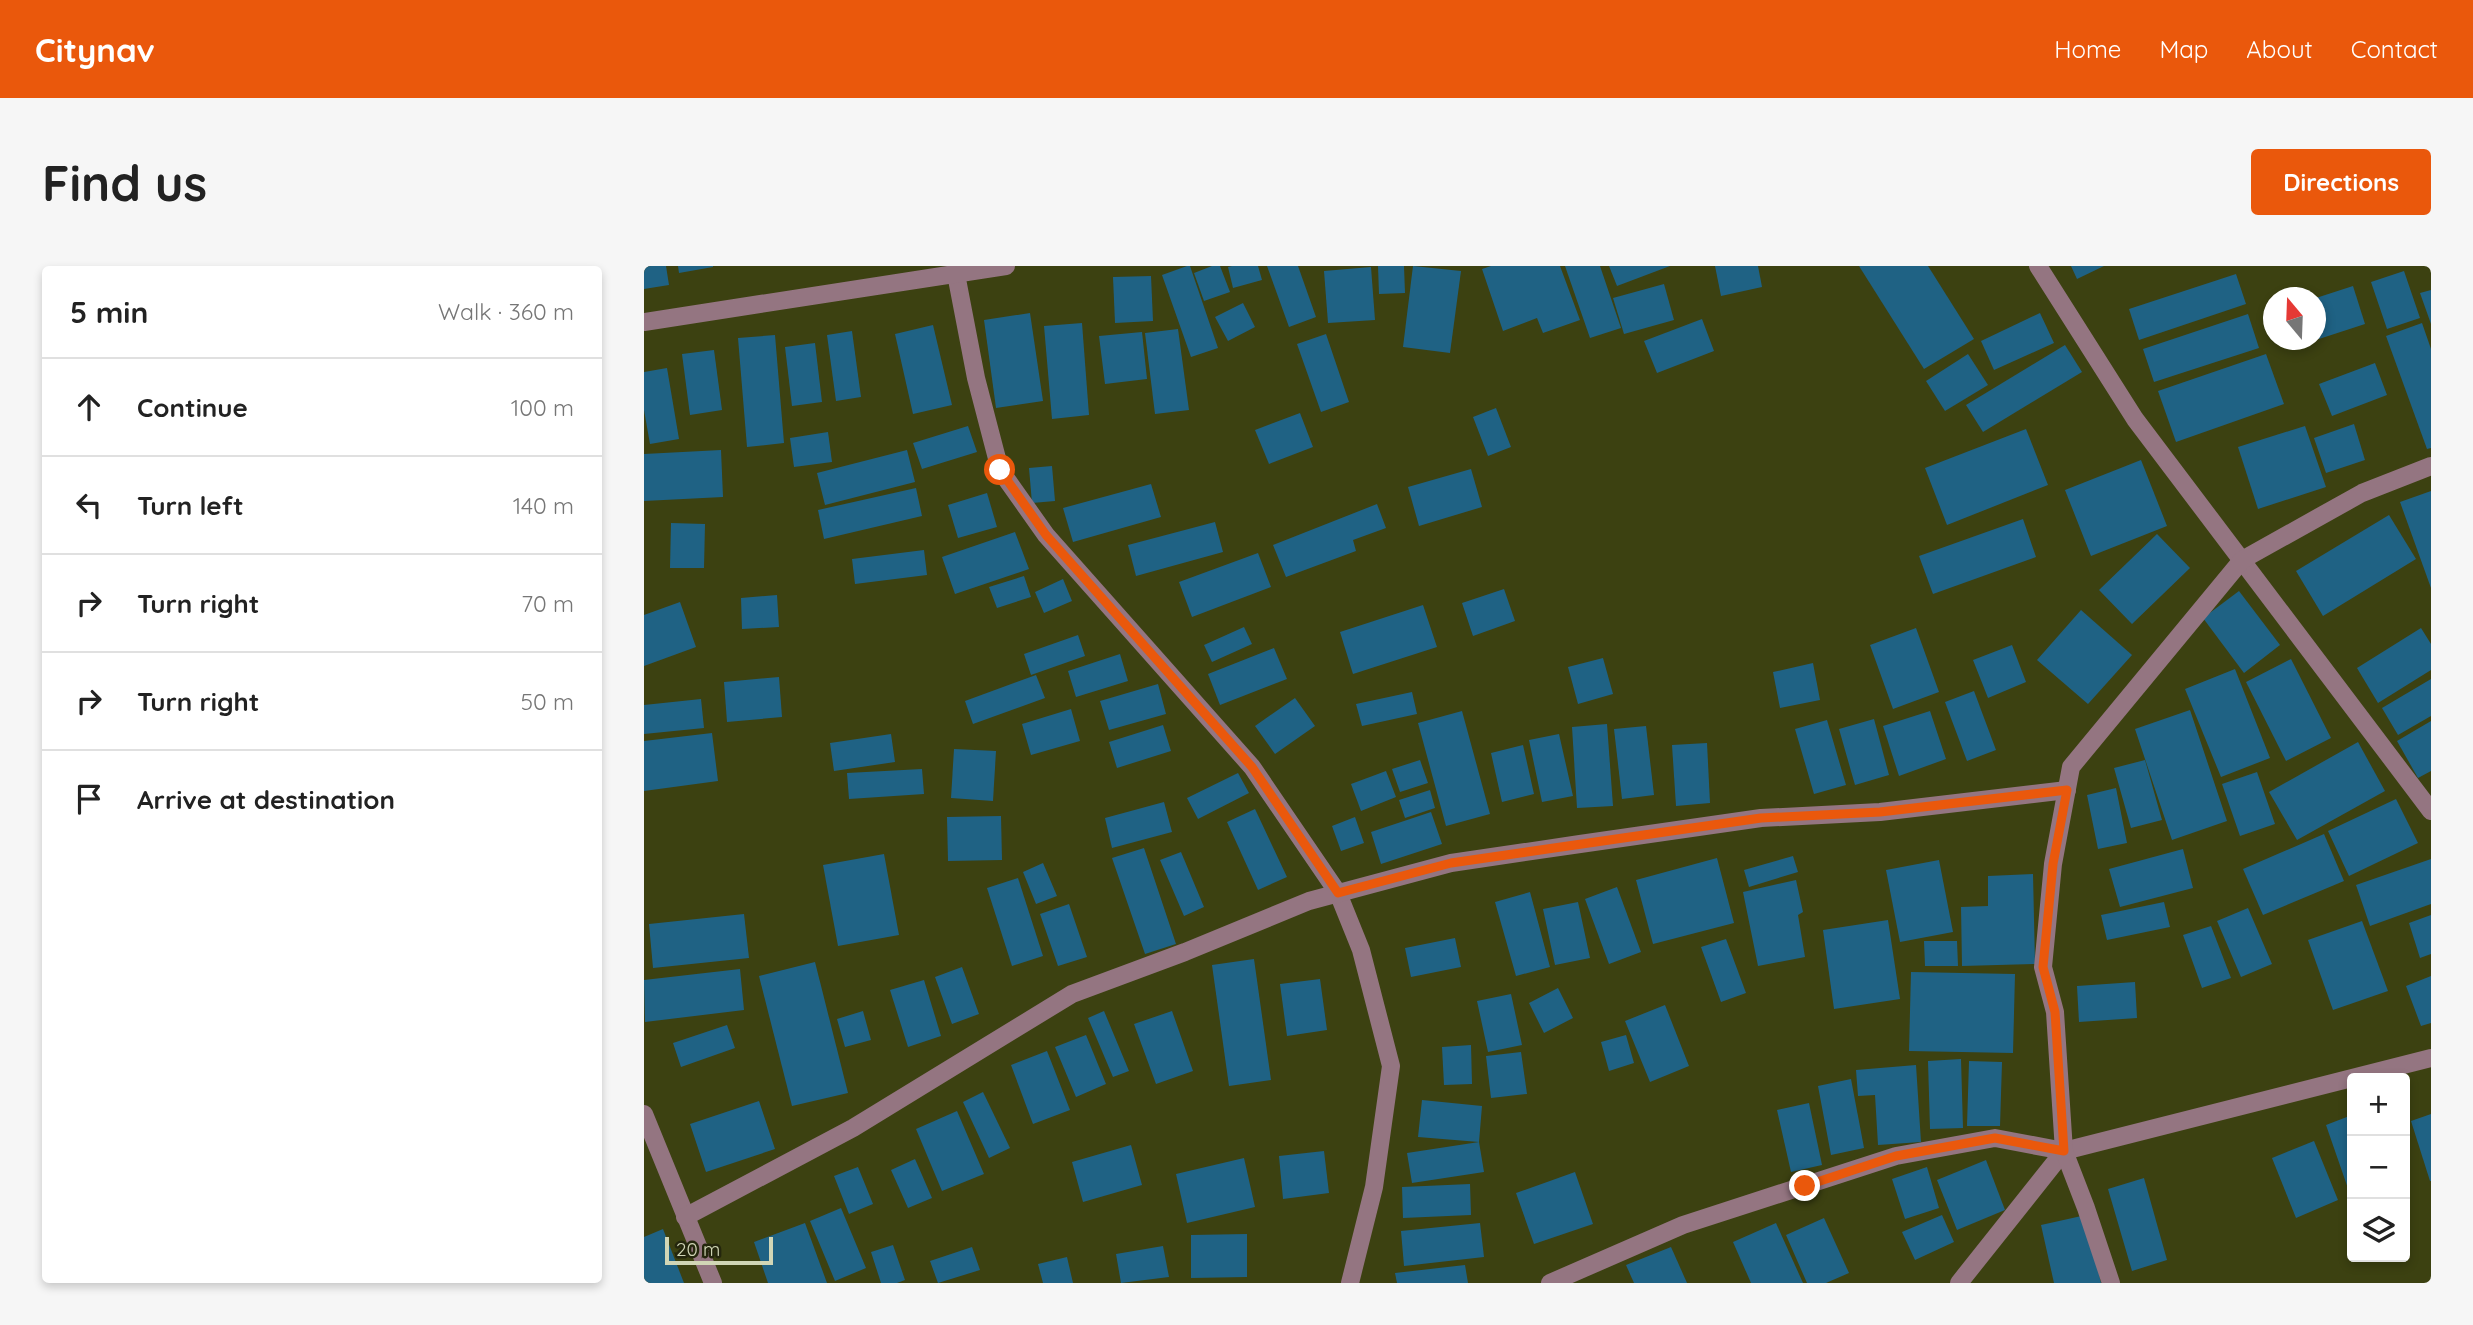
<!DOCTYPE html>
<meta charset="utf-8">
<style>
:root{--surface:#fff;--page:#f6f6f6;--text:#222;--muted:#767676;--line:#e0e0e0;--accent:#ea580c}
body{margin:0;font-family:Quicksand,sans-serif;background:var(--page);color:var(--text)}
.controls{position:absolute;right:21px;bottom:21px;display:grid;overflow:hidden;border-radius:7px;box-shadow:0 4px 10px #0003}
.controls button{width:63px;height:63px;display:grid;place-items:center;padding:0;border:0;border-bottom:2px solid var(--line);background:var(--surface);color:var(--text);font:35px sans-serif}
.compass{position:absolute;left:1619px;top:21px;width:63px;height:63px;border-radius:50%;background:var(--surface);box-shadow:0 4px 10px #0003;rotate:341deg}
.scale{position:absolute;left:21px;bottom:18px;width:108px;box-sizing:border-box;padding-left:7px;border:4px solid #d1d6b6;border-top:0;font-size:19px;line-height:24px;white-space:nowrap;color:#d1d6b6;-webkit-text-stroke:5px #24260d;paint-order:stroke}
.stop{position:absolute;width:21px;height:21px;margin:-16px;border:5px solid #ea580c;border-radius:50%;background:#fff}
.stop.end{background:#ea580c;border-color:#fff;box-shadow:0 2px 7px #0008}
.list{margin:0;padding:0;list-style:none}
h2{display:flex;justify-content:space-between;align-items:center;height:91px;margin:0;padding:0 28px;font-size:30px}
h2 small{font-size:23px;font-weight:400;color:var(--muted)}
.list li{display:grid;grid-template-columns:46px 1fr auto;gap:21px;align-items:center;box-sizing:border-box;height:98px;padding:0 28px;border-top:2px solid var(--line)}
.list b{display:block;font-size:26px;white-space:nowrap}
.list em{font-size:23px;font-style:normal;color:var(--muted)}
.icon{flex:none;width:38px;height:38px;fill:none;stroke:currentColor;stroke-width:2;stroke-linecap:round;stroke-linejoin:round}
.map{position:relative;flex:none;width:1787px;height:1017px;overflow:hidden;border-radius:7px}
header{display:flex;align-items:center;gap:42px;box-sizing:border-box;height:98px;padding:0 35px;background:var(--accent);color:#fff}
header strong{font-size:33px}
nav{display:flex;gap:38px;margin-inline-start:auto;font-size:24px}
.intro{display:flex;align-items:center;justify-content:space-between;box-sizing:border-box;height:168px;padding:0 42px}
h1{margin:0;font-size:49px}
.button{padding:18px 32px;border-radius:7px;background:var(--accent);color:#fff;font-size:24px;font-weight:700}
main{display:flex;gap:42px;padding:0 42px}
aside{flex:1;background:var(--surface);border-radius:7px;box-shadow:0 4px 10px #0003}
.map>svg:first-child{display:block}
.building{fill:#1f6284}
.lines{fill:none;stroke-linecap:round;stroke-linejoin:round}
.minor{stroke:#947581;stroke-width:18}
.route{stroke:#ea580c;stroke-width:9}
</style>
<header>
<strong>Citynav</strong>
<nav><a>Home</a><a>Map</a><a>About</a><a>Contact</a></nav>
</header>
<div class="intro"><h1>Find us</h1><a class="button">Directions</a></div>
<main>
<aside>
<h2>5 min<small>Walk · 360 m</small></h2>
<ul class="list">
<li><svg class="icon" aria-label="ahead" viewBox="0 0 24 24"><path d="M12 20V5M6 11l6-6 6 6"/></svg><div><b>Continue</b></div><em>100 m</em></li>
<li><svg class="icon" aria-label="left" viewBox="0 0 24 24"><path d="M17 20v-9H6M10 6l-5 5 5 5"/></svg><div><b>Turn left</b></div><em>140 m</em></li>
<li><svg class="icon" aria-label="right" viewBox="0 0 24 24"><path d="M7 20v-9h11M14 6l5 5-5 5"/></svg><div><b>Turn right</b></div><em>70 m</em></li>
<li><svg class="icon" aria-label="right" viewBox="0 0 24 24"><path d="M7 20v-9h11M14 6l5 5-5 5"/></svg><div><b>Turn right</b></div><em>50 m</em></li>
<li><svg class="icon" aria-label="arrive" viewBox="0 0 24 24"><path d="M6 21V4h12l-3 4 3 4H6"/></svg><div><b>Arrive at destination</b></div></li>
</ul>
</aside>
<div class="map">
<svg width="1787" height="1017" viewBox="0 0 1787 1017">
<rect width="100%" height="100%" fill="#3c4111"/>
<!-- building -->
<g class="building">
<path d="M0,0h22l3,19 -25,4z"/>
<path d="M34,0h35v1l-34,6z"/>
<path d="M543,0h3l28,82 -27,9 -29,-82z"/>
<path d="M568,0h8l10,26 -26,9 -10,-28z"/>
<path d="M588,0h26l4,14 -29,8 -5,-21z"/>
<path d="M623,0h31l18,51 -27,10z"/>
<path d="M734,0h26l1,27 -26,1z"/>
<path d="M769,0l48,5 -11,82 -47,-6z"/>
<path d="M847,0h69l20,54 -37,13 -6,-15 -34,13 -21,-62z"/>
<path d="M921,0h35l21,62 -31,10z"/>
<path d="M965,0h61l-53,20z"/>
<path d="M1071,0h43l4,21 -41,9z"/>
<path d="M1215,0h69l46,73 -50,30z"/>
<path d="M1427,0h33l-27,13z"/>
<path d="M727,1l4,53 -47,3 -4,-52z"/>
<path d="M1760,5l16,47 -33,11 -16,-47z"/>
<path d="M1592,8l10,30 -107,36 -10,-31z"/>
<path d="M507,10l2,45 -38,2 -2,-46z"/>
<path d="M1020,18l10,36 -50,14 -11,-36z"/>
<path d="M1709,20l12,38 -46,15 -3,-10v-31z"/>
<path d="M1787,24v34l-11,-31z"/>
<path d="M599,37l12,24 -27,14 -13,-24z"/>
<path d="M386,47l13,88 -47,7 -12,-88z"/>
<path d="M1396,47l14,30 -60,27 -13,-29z"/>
<path d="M1604,48l11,34 -105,34 -11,-33z"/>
<path d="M1058,53l12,32 -57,22 -13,-32z"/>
<path d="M438,57l7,92 -37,4 -8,-93z"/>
<path d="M1778,57l9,26v99l-4,1 -41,-113z"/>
<path d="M289,59l19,80 -39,9 -18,-80z"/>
<path d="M534,63l11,81 -34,4 -10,-81z"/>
<path d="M208,65l9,66 -25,4 -9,-66z"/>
<path d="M498,66l5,47 -42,5 -6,-48z"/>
<path d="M682,68l23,68 -28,10 -24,-68z"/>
<path d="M131,69l9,108 -37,4 -9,-109z"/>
<path d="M171,77l7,59 -30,4 -7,-59z"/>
<path d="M1421,79l17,27 -99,60 -17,-27z"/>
<path d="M70,84l8,60 -32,5 -8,-61z"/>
<path d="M1324,88l20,31 -43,26 -19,-30z"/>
<path d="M1622,88l18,50 -108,38 -18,-51z"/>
<path d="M1731,97l12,32 -55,21 -13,-32z"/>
<path d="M23,102l12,71 -29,5 -6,-34v-38z"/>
<path d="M852,142l15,39 -23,9 -15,-39z"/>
<path d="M656,147l13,34 -44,17 -14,-34z"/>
<path d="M1710,158l11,36 -39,13 -12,-35z"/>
<path d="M324,160l9,26 -55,17 -9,-26z"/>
<path d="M1661,160l21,61 -68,22 -20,-62z"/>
<path d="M1382,163l22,56 -101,40 -22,-57z"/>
<path d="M184,166l4,30 -38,5 -4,-29z"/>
<path d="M77,184l2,47 -79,4v-47z"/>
<path d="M263,184l8,32 -90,23 -8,-32z"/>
<path d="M1497,194l26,66 -76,30 -26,-66z"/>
<path d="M408,200l3,35 -23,2 -3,-35z"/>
<path d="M827,203l11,38 -63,19 -11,-39z"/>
<path d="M507,218l10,33 -88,25 -10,-34z"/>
<path d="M272,222l6,28 -98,23 -6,-29z"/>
<path d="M1787,225v97l-31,-86z"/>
<path d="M343,227l10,34 -39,11 -10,-33z"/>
<path d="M733,238l9,24 -33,12 3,11 -70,26 -13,-32z"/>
<path d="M1745,249l27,44 -93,57 -27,-45z"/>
<path d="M1379,253l13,38 -103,37 -14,-38z"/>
<path d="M571,256l8,30 -87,24 -8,-31z"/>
<path d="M27,257l34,1 -1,44h-34z"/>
<path d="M371,266l14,37 -74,25 -13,-37z"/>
<path d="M1513,268l33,34 -58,56 -33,-34z"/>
<path d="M280,284l3,25 -72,9 -3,-25z"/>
<path d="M614,287l13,34 -79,30 -13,-35z"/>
<path d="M380,310l7,21 -34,11 -8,-21z"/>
<path d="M419,313l9,22 -28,12 -9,-21z"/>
<path d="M860,323l11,32 -42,15 -11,-33z"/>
<path d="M1595,325l41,54 -36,28 -41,-55z"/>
<path d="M133,329l2,32 -37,2 -1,-31z"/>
<path d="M36,336l16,45 -52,19v-51z"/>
<path d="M779,339l14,42 -84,27 -13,-42z"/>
<path d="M1437,344l51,45 -44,49 -51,-44z"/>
<path d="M600,361l8,17 -40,18 -8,-17z"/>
<path d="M1272,362l23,64 -46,17 -23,-64z"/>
<path d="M1777,362l10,16v26l-53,33 -21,-35z"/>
<path d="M434,369l7,21 -54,19 -7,-21z"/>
<path d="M1368,379l14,37 -38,16 -15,-38z"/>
<path d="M630,382l13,31 -67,26 -12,-31z"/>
<path d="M476,388l8,27 -52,16 -8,-26z"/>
<path d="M959,392l10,36 -35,10 -10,-37z"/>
<path d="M1647,393l40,79 -45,23 -40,-79z"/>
<path d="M1169,397l7,37 -40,8 -7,-36z"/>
<path d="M1591,403l35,89 -49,19 -36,-88z"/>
<path d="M392,409l9,23 -72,26 -8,-23z"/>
<path d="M135,411l3,40 -55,5 -3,-40z"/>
<path d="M1787,413v37l-33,19 -16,-27z"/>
<path d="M514,418l8,30 -57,16 -9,-29z"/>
<path d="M1330,425l22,59 -29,11 -22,-59z"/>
<path d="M768,426l5,22 -55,12 -6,-22z"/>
<path d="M651,432l20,28 -40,28 -20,-28z"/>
<path d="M57,433l3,29 -60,6v-29z"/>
<path d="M427,443l9,32 -49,14 -9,-31z"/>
<path d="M1546,444l37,111 -55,19 -37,-111z"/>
<path d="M818,445l28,103 -44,12 -28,-103z"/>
<path d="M1286,445l16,48 -47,17 -16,-50z"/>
<path d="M1230,453l15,56 -34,10 -16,-56z"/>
<path d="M1183,454l19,65 -32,9 -19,-65z"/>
<path d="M1787,455v50l-13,7 -21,-37z"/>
<path d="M963,458l6,82 -36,2 -5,-81z"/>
<path d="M519,459l8,26 -54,17 -8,-26z"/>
<path d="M1002,460l8,69 -32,4 -8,-70z"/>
<path d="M68,467l6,48 -74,10v-50z"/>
<path d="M247,468l4,28 -61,9 -4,-28z"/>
<path d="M915,468l14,62 -31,6 -13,-62z"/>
<path d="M1714,476l27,49 -88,49 -28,-48z"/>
<path d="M1063,477l3,60 -34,3 -4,-61z"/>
<path d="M879,479l11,49 -32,8 -11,-49z"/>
<path d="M310,483l42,2 -3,50 -42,-3z"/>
<path d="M776,494l8,23 -28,9 -8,-23z"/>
<path d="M1501,494l17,60 -31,8 -17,-60z"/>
<path d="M278,503l2,25 -75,5 -2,-26z"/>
<path d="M742,505l10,26 -35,14 -10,-27z"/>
<path d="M1613,506l18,52 -35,12 -18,-52z"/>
<path d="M594,507l11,20 -51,26 -11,-21z"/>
<path d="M1472,522l11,55 -29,6 -11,-54z"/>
<path d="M786,524l5,18 -30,10 -6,-18z"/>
<path d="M1752,533l22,44 -69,33 -21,-45z"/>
<path d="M520,536l8,30 -60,16 -7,-30z"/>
<path d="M611,543l32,68 -29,13 -31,-68z"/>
<path d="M787,546l11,32 -61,20 -10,-32z"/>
<path d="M357,550l1,44 -54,1 -1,-44z"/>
<path d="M711,551l9,26 -23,8 -9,-25z"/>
<path d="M1680,568l20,47 -81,34 -20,-46z"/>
<path d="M500,582l32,96 -31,10 -33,-96z"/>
<path d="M1539,583l10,39 -73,19 -11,-38z"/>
<path d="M537,586l23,55 -20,9 -24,-56z"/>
<path d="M240,588l15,81 -61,11 -15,-81z"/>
<path d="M1149,590l5,16 -49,15 -5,-17z"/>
<path d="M1073,592l17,65 -81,21 -17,-64z"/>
<path d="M1787,593v45l-61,22 -14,-41z"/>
<path d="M1295,594l14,72 -53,10 -14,-72z"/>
<path d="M399,597l14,33 -21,8 -13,-32z"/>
<path d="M1389,608l2,90 -73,2 -1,-59 27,-1v-30z"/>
<path d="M374,612l25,78 -31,10 -25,-78z"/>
<path d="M1152,614l7,32 -5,3 7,42 -47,9 -15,-74z"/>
<path d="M973,621l24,65 -32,12 -24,-65z"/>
<path d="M886,626l20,75 -34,9 -21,-74z"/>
<path d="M934,636l12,56 -35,7 -12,-56z"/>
<path d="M1520,636l6,25 -63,13 -6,-25z"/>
<path d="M425,638l18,53 -29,9 -18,-52z"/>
<path d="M1604,642l24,56 -31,13 -24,-56z"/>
<path d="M100,648l5,44 -96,10 -4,-44z"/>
<path d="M1787,649v39l-11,4 -11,-35z"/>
<path d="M1244,654l12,79 -66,10 -11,-79z"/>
<path d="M1718,655l26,70 -55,19 -25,-70z"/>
<path d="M1567,660l20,52 -29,10 -19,-53z"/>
<path d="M811,672l6,29 -50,10 -6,-29z"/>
<path d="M1082,673l20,54 -25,9 -20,-55z"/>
<path d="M1280,675h33l1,25h-33z"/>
<path d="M610,693l17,121 -42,6 -17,-121z"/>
<path d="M171,696l33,131 -56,13 -33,-130z"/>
<path d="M318,701l17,47 -27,10 -17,-47z"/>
<path d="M96,703l4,41 -99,12 -1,-42z"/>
<path d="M1267,706l104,2 -2,79 -104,-2z"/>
<path d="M1787,710v47l-10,3 -15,-40z"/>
<path d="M676,713l7,51 -40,6 -7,-52z"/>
<path d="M280,714l17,56 -33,11 -18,-57z"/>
<path d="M1491,716l2,36 -58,4 -2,-36z"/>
<path d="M914,722l15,30 -29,15 -15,-30z"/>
<path d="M867,728l11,51 -34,7 -11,-51z"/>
<path d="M1021,739l24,61 -39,16 -25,-61z"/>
<path d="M219,745l8,29 -26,7 -8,-28z"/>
<path d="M460,745l25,60 -16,6 -25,-59z"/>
<path d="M528,745l21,60 -37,13 -22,-60z"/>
<path d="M83,759l8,23 -54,19 -8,-24z"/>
<path d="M442,769l20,49 -30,13 -21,-50z"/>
<path d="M982,769l8,28 -25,8 -8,-29z"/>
<path d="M827,779l1,39 -28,1 -2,-38z"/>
<path d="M403,785l23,59 -37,14 -22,-59z"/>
<path d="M877,786l6,42 -36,4 -5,-42z"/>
<path d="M1317,793l2,69 -33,1 -2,-68z"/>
<path d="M1325,795l33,1 -2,64h-33z"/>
<path d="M1272,799l5,77 -43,3 -3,-50 -17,1 -2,-26z"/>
<path d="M1207,813l13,69 -33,7 -13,-69z"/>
<path d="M339,826l27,56 -21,10 -26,-56z"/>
<path d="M778,834l60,6 -3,36 5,30 -72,11 -5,-30 72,-11 -61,-5z"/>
<path d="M115,835l16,48 -69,23 -16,-48z"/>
<path d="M1165,837l13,62 -31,7 -14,-62z"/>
<path d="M313,845l27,63 -42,17 -26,-62z"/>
<path d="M1787,848v67h-1l-19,-60z"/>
<path d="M1708,849v85l-26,-75z"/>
<path d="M1670,875l24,59 -42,18 -24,-60z"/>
<path d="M487,879l11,40 -59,17 -11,-40z"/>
<path d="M680,885l5,42 -46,6 -4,-43z"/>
<path d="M600,892l11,49 -68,16 -11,-49z"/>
<path d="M271,893l17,39 -24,10 -17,-38z"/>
<path d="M1342,894l19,50 -48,20 -20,-50z"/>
<path d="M214,901l15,37 -24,10 -15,-38z"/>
<path d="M1283,901l12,41 -34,11 -13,-40z"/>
<path d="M931,906l18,52 -59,20 -18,-51z"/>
<path d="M1500,912l23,82 -35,11 -24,-82z"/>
<path d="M826,918l1,31 -68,3 -1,-31z"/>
<path d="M197,942l25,60 -31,13 -25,-60z"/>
<path d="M1298,949l12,27 -39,18 -13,-28z"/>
<path d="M1442,949l15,68h-47l-13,-58z"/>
<path d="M1180,952l25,55 -23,10h-19l-21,-48z"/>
<path d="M161,957l22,60h-59l-14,-41z"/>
<path d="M836,957l4,34 -80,9 -3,-35z"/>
<path d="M1132,957l27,60h-52l-18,-41z"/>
<path d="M19,963l21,54h-40v-46z"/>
<path d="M603,968v43l-56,1v-43z"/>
<path d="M249,979l12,35 -8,3h-16l-10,-31z"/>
<path d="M519,980l6,31 -48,6 -5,-29z"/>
<path d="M328,981l8,23 -42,13 -8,-22z"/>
<path d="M1027,981l16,36h-53l-8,-18z"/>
<path d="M423,991l6,26h-30l-5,-19z"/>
<path d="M821,999l3,18h-71l-2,-10z"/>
</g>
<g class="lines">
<!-- minor -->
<g class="minor">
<path d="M1394,0l97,153 296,392"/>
<path d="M312,8l20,104 24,92 46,65 206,232 86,126 23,57 30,116 -17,121 -24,96"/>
<path d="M0,56l362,-56"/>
<path d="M0,848l69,169"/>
<path d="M41,951l168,-89 219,-134 113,-42 124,-51 142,-38 129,-19 181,-26 119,-6 187,-22"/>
<path d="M906,1017l133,-58 213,-69 99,-18 69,13"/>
<path d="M1315,1017l105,-132 367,-93"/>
<path d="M1467,1017l-25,-75 -22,-57 -9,-139 -12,-45 10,-103 18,-97 171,-207 120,-67 69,-27"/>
</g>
</g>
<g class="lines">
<!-- route -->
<path class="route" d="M356,204l46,65 206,232 86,126 113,-30 310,-45 119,-6 187,-22 -14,74 -10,103 12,45 9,139 -69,-13 -99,18 -91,30"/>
</g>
</svg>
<div class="controls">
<button>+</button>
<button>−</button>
<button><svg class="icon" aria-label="layers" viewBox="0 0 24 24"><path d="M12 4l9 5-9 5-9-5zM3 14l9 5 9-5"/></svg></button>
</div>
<svg class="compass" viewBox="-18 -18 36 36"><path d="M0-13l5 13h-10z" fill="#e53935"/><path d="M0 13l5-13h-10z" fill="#767676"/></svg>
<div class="scale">20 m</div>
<div class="stop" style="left:356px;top:204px"></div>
<div class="stop end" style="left:1161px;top:920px"></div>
</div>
</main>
